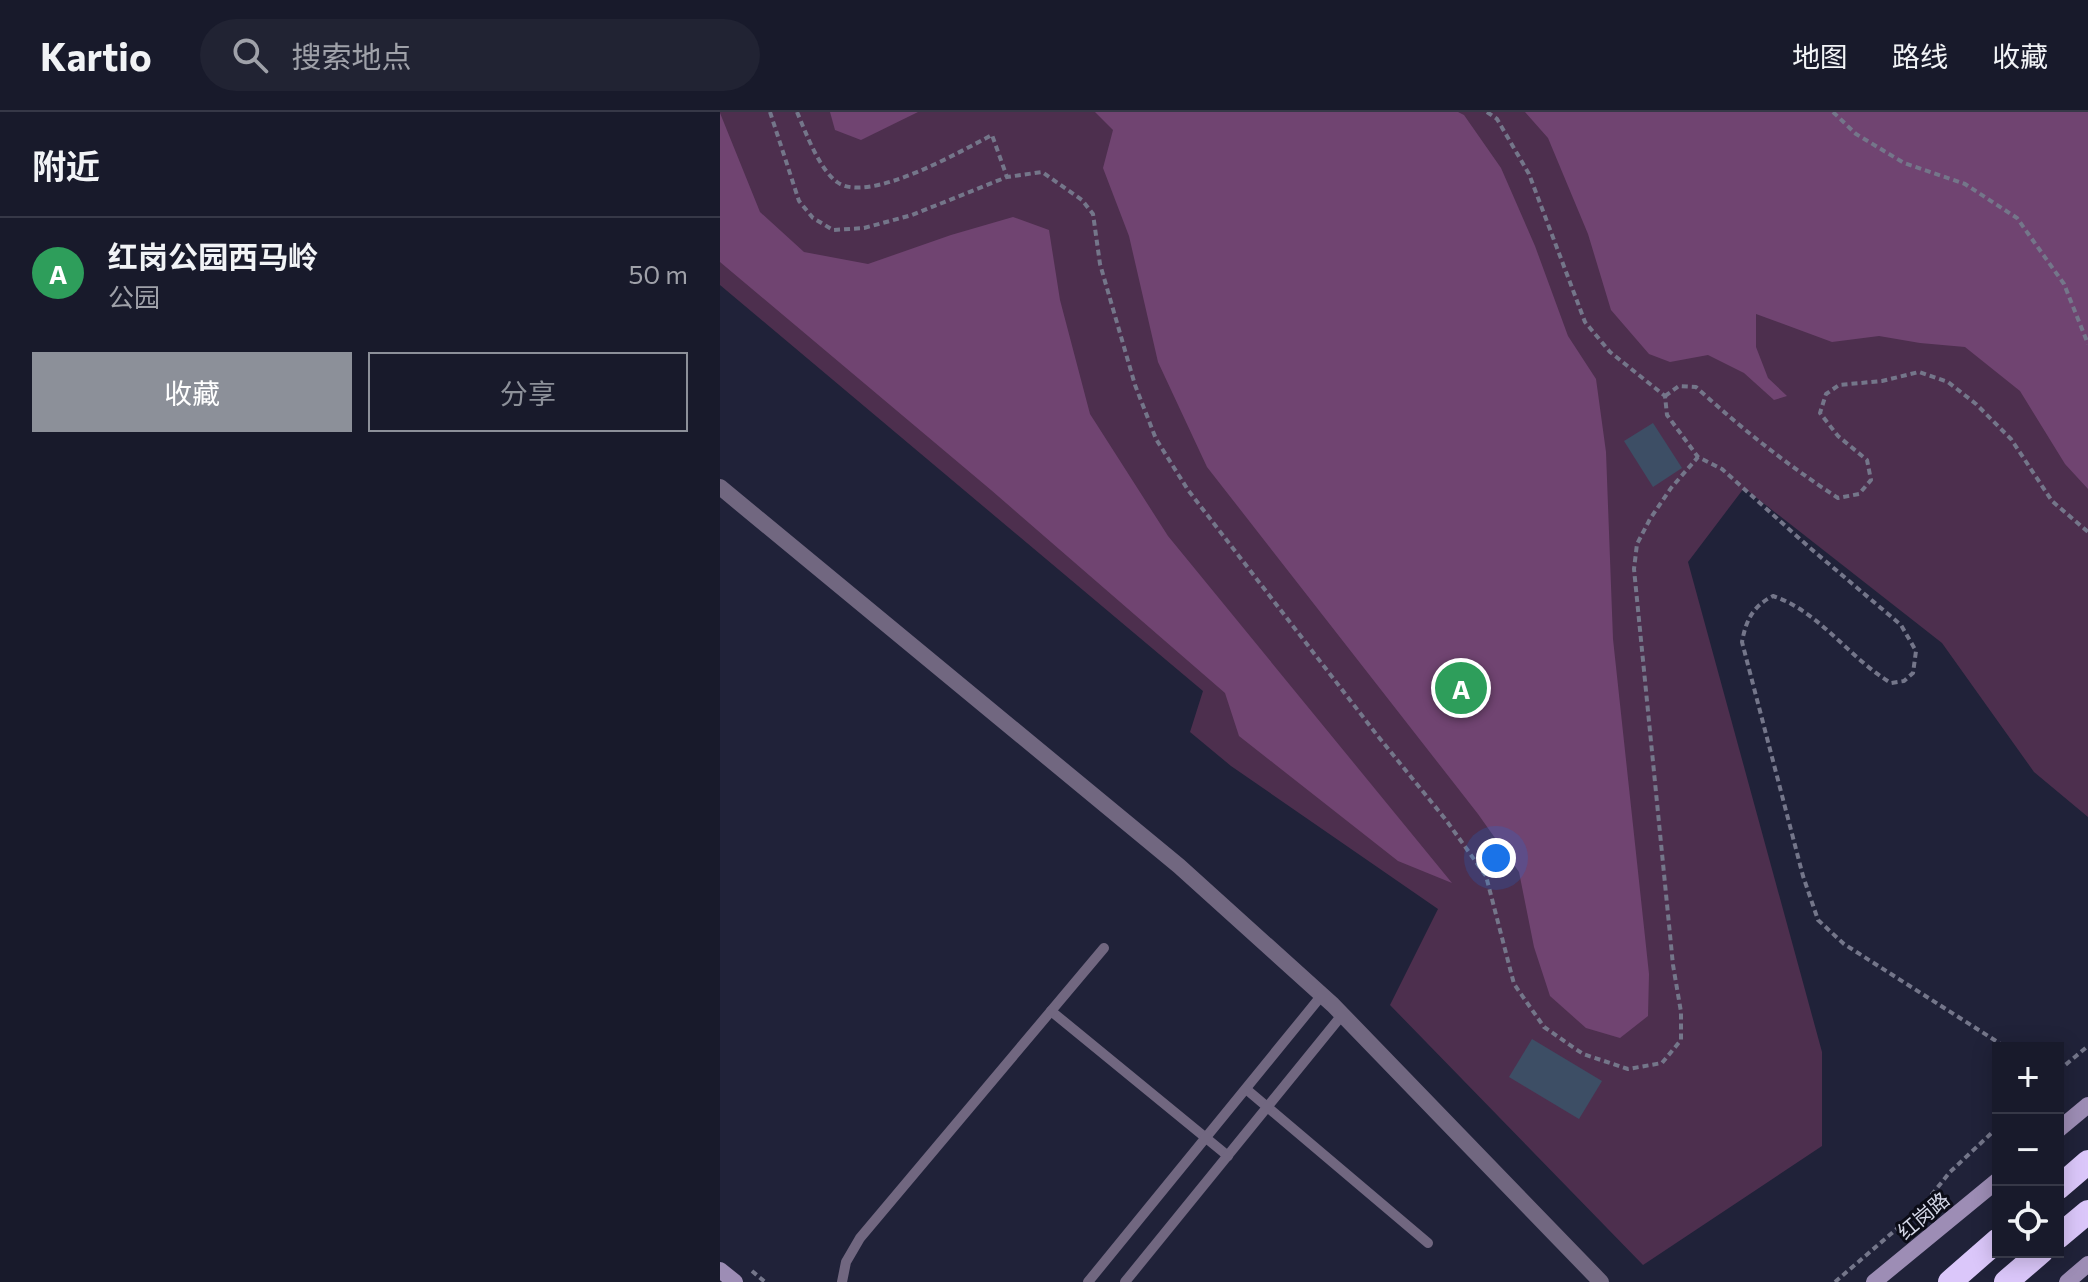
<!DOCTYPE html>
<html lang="zh">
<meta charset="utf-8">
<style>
:root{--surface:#181a2b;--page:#212333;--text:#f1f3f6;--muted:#9fa1a9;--line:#363847;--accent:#8c9099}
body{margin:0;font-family:Commissioner,"Noto Sans SC",sans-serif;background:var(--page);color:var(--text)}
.controls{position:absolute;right:24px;bottom:24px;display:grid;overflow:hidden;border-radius:0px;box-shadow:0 4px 20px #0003}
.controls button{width:72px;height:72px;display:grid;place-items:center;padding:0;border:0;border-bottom:2px solid var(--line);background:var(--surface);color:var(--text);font:40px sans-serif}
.you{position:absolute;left:776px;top:746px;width:28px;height:28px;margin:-20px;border:6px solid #fff;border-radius:50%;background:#1a73e8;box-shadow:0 0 0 12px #1a73e833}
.badge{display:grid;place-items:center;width:52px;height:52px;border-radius:50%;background:var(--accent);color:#fff;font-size:26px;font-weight:700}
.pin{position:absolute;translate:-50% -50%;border:4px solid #fff;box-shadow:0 2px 8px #0006}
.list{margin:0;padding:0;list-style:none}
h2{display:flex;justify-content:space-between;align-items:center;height:104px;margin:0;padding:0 32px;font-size:34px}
h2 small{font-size:26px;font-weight:400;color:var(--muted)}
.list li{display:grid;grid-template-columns:52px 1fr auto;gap:24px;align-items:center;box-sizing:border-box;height:112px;padding:0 32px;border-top:2px solid var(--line)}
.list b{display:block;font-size:30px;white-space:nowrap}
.list p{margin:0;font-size:26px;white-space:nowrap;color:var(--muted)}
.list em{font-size:26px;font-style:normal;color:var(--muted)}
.actions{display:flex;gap:16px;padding:24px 32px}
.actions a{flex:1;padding:18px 0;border:2px solid var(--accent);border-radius:0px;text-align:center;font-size:28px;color:var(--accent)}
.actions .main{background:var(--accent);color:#fff}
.icon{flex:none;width:44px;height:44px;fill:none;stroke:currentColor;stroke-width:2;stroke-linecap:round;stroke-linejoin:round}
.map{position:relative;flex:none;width:1368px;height:1170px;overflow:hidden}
header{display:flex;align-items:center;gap:48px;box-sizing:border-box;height:112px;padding:0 40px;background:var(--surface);border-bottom:2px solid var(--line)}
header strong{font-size:38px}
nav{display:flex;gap:44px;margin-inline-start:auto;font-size:28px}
.search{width:560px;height:72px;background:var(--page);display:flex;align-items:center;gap:20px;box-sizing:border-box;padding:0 28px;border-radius:44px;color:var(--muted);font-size:30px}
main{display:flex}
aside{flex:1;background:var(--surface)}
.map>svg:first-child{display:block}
.green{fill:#4d2f4e}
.forest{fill:#704471}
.building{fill:#3d4e65}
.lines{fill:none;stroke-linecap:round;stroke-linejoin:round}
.path{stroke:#74768a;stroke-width:4;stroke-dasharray:6 4;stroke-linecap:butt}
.lane{stroke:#716780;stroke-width:10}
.street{stroke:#716780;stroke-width:16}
.secondary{stroke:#9d8db5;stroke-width:16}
.highway{stroke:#dbc7fa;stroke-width:24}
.labels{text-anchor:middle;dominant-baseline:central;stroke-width:6;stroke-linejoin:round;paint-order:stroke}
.street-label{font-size:20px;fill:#d4d7e7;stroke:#0b0c17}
</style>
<header>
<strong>Kartio</strong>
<div class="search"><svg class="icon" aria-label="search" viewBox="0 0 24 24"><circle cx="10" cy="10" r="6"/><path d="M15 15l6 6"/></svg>搜索地点</div>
<nav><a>地图</a><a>路线</a><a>收藏</a></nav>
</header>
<main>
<aside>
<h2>附近<small></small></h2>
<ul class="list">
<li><span class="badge" style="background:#2e9e5b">A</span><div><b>红岗公园西马岭</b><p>公园</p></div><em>50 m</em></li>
</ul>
<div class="actions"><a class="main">收藏</a><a>分享</a></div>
</aside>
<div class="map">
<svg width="1368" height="1170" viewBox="0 0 1368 1170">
<rect width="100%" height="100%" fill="#202239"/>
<!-- green -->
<path class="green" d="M0,0h1368v705l-54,-45 -92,-129 -198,-155 -56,74 134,490v94l-179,119 -253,-260 48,-96 -207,-143 -41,-34 13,-41 -483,-406z"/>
<!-- forest -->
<g class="forest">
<path d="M110,0h88l-57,28 -26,-10z"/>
<path d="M375,0h363l6,3 37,53 34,78 33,90 28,43 10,73 7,187 36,335 -1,42 -28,22 -34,-10 -36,-32 -16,-49 -15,-75 -41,-58 -271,-347 -49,-105 -29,-126 -26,-68 10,-38z"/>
<path d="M805,0h563v377l-23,-25 -45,-73 -55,-44 -45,-4 -41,-7 -47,6 -76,-28v33l12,31 19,18 -13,4 -30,-27 -36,-18 -38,7 -21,-8 -38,-44 -23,-76 -40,-96z"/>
<path d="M0,1l40,99 44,40 64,12 83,-29 62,-18 36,13 11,70 30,114 78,122 284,347 -54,-22 -159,-125 -14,-43 -234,-203 -271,-228z"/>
</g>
<!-- building -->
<g class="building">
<path d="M933,311l29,45 -29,19 -29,-46z"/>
<path d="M812,927l70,42 -23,38 -70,-42z"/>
</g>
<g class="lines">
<!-- path -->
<g class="path">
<path d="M50,0l29,89 14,17 20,12 31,-2 48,-13 95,-38 35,-5 40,28 11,14 7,50 35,121 21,54 32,51 189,245 69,85 40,56 28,108 30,43 39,27 45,15 34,-6 19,-23v-28l-8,-47 -39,-396 3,-25 13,-25 21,-31 27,-31"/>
<path d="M77,0c9,21 22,57 40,70 31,23 124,-31 155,-47l15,42"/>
<path d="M767,0l10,7 32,55 56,148 25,30 55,44 2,19 31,42 24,12 88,79 91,77 15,26 -3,22 -9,8 -13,2c-42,-25 -72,-72 -118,-87 -20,10 -27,24 -31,46l61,234 15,44 26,24 163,104"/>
<path d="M1113,0l23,22 48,29 61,21 52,34 47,66 24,60"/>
<path d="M945,284l14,-10 17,1c46,42 90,77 142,111l21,-4 12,-14 -4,-20 -29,-24 -18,-23 6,-19 13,-9 43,-4 37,-9 29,10 28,22 35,35 41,62 36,31"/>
<path d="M1338,959l30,-25"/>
<path d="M32,1159l13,11"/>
<path d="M1115,1170l86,-74 29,-36 48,-45"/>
</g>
<!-- lane -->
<g class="lane">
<path d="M331,899l177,145"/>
<path d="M526,977l182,154"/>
<path d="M122,1170l4,-20 14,-24 244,-290"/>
<path d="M368,1170l234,-287"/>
<path d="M405,1170l217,-267"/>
</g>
<!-- street -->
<path class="street" d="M0,375l459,379 154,139 268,277"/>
<!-- secondary -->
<g class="secondary">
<path d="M1338,1018l30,-25"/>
<path d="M0,1158l15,12"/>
<path d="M1154,1170l124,-102"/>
<path d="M1347,1170l21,-18"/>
</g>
<!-- highway -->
<g class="highway">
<path d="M1338,1076l30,-26"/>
<path d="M1338,1125l30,-25"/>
<path d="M1230,1170l48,-42"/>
<path d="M1286,1170l35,-30"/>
</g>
</g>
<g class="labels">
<!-- street labels -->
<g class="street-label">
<text transform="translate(1203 1103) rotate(-40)">红岗路</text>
</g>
</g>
</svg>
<div class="controls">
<button>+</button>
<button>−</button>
<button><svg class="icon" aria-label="locate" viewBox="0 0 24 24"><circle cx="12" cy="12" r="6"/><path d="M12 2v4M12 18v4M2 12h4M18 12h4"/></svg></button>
</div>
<div class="you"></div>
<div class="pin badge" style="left:741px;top:576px;background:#2e9e5b">A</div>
</div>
</main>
